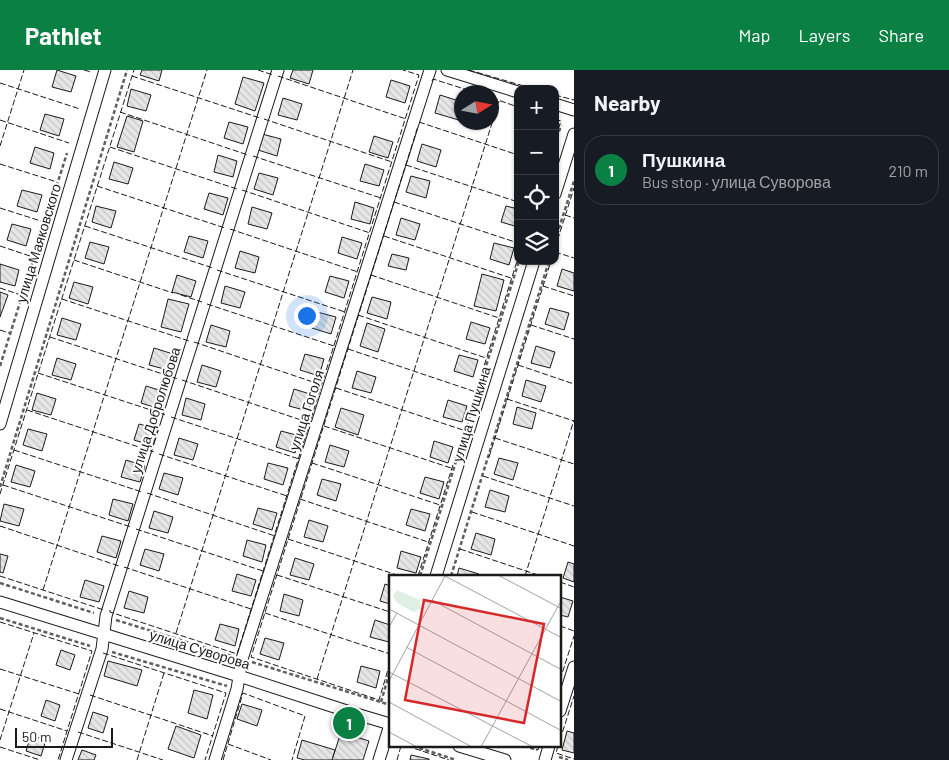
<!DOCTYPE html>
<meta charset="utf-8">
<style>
:root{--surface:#171b24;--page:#242831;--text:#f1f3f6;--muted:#9ea1a6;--line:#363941;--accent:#0b8043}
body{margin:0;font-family:Barlow,sans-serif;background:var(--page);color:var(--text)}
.controls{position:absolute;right:15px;top:15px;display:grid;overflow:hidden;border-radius:10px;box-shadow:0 1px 4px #0004}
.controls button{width:45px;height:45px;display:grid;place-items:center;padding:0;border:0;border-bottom:1px solid var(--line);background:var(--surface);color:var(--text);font:25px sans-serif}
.compass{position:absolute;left:454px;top:15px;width:45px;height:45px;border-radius:50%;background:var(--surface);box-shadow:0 1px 4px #0004;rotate:79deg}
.scale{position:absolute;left:15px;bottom:12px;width:98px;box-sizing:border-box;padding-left:5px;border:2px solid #1a1a1a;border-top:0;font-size:14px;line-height:18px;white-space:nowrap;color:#1a1a1a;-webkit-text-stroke:4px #fff;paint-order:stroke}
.you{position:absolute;left:306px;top:245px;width:18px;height:18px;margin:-12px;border:4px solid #fff;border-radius:50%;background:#1a73e8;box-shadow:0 0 0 8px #1a73e833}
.badge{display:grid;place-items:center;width:32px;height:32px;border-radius:50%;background:var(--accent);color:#fff;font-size:16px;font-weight:700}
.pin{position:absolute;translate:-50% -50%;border:2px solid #fff;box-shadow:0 1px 5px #0006}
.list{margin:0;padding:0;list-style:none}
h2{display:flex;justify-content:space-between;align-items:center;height:65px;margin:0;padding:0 20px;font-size:21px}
h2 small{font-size:16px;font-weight:400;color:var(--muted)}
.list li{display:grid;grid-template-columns:32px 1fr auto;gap:15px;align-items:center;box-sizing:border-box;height:70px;margin:0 10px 10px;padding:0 10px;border:1px solid var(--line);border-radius:20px}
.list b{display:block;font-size:19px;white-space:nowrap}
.list p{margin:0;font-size:16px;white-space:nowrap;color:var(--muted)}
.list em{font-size:16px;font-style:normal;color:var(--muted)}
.icon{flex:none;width:28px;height:28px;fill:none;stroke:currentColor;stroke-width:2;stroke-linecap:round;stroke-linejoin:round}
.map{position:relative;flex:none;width:574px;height:690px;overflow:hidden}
header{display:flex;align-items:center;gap:30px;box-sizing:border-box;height:70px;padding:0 25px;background:var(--accent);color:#fff}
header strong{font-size:24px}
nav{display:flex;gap:28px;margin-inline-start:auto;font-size:18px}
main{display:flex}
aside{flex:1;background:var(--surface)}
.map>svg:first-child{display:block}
.building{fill:url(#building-back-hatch);stroke:#1a1a1a}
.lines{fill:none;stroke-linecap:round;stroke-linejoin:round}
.street-casing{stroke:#1a1a1a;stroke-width:13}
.path{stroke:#5f5f5f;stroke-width:2.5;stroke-dasharray:4 2.5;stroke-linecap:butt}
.street{stroke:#fff;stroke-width:11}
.fence{stroke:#1a1a1a;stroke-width:1;stroke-dasharray:6 2.5;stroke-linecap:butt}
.labels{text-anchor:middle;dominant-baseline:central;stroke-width:4;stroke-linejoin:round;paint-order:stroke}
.street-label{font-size:14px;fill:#1a1a1a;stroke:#fff}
.inset-road{fill:none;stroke:#a3a3a3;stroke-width:1}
.view{fill:#d62828;fill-opacity:0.15;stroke:#d62828;stroke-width:2.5}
.inset-edge{fill:none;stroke:#1a1a1a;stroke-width:2.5}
</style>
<header>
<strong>Pathlet</strong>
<nav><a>Map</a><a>Layers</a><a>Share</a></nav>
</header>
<main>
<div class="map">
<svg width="574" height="690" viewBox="0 0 574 690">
<defs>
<pattern id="building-back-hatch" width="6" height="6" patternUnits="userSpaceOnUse" patternTransform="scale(1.25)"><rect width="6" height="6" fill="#e6e6e6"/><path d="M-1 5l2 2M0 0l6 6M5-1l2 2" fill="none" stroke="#c5c5c5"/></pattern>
</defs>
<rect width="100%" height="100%" fill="#fff"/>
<!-- building -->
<g class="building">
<path d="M57,0l19,6 -5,16 -19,-5z"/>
<path d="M142,0h20l-3,11 -19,-6z"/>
<path d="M293,0h20l-4,14 -19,-6z"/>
<path d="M243,7l21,6 -9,28 -20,-7z"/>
<path d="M391,10l19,6 -5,17 -19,-6z"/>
<path d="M131,19l20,6 -5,16 -19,-5z"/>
<path d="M440,25l22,7v19l-27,-8z"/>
<path d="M283,28l19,6 -5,16 -19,-5z"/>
<path d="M45,44l19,5 -5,17 -19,-6z"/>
<path d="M127,46l16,5 -9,31 -17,-5z"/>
<path d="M229,52l19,5 -5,17 -19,-6z"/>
<path d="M262,64l19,5 -4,17 -19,-6z"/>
<path d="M374,66l19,6 -5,16 -19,-6z"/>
<path d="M422,74l19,6 -5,17 -19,-6z"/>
<path d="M35,77l19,6 -4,16 -20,-6z"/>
<path d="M218,85l19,6 -4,16 -19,-5z"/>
<path d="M114,92l19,6 -5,16 -19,-5z"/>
<path d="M365,94l19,6 -5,16 -19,-5z"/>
<path d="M259,103l19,5 -5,17 -19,-6z"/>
<path d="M411,106l19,5 -4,17 -20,-6z"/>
<path d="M22,120l20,5 -5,17 -20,-6z"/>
<path d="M209,123l19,5 -5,17 -19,-6z"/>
<path d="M355,132l19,6 -4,16 -19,-5z"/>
<path d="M96,136l20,5 -5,17 -19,-6z"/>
<path d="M506,136l12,3v18l-17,-5z"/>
<path d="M252,137l20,6 -5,16 -19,-5z"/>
<path d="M401,148l19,6 -5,16 -19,-5z"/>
<path d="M12,154l19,5 -5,17 -19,-6z"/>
<path d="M189,166l19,5 -5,17 -19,-6z"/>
<path d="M342,167l20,6 -5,16 -19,-6z"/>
<path d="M90,172l19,5 -5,17 -19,-6z"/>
<path d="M494,173l20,5 -5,17 -19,-6z"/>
<path d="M240,181l19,6 -4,16 -20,-5z"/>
<path d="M392,184l17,4 -3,12 -18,-4z"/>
<path d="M0,194l19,6 -4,16 -15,-4z"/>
<path d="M562,199l12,4v18l-17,-5z"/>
<path d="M482,204l22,6 -8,31 -22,-5z"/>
<path d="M177,205l19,6 -5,16 -19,-5z"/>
<path d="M330,206l19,5 -5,17 -19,-6z"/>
<path d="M74,212l19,5 -5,17 -19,-6z"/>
<path d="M225,216l20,6 -5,16 -19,-5z"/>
<path d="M0,222l8,3 -8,22z"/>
<path d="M372,227l19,5 -4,17 -20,-6z"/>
<path d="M168,229l21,5 -8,28 -20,-5z"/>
<path d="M550,238l19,5 -5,17 -19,-6z"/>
<path d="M317,242l19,5 -5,17 -19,-6z"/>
<path d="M62,248l19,6 -5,16 -19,-5z"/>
<path d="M471,252l19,6 -5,16 -19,-5z"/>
<path d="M367,253l18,6 -7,23 -18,-6z"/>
<path d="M211,255l19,6 -4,16 -20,-5z"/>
<path d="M536,276l19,6 -5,16 -19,-5z"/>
<path d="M154,278l19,6 -5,16 -19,-5z"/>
<path d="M305,284l19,5 -5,17 -19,-6z"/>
<path d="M459,285l19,5 -5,17 -19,-6z"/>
<path d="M57,288l19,6 -5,16 -19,-5z"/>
<path d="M202,295l19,6 -5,16 -19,-5z"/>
<path d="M357,301l19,6 -5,16 -19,-5z"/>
<path d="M526,310l20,6 -5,16 -19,-6z"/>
<path d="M146,316l19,6 -5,17 -19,-6z"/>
<path d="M294,319l19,6 -5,16 -19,-5z"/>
<path d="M37,323l19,6 -5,16 -19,-5z"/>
<path d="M186,328l19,6 -4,16 -19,-5z"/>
<path d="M448,330l19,6 -5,16 -19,-5z"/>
<path d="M517,337l19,6 -4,16 -19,-5z"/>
<path d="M341,338l23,7 -6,20 -23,-8z"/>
<path d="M139,354l19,5 -5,17 -19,-6z"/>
<path d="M28,359l19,5 -5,17 -19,-6z"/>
<path d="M281,361l19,5 -5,17 -19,-6z"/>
<path d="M179,368l19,6 -5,16 -19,-5z"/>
<path d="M434,371l19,6 -5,16 -18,-6z"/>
<path d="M330,375l19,6 -5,16 -19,-5z"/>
<path d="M499,388l19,5 -5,17 -19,-6z"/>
<path d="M126,390l19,6 -5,16 -19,-5z"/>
<path d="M268,393l20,5 -5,17 -19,-6z"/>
<path d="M16,395l19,6 -5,16 -19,-5z"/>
<path d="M164,403l19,5 -5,17 -19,-6z"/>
<path d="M425,407l19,5 -5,17 -19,-6z"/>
<path d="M322,409l19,5 -5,17 -19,-6z"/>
<path d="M490,420l19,6 -4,16 -20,-5z"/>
<path d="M113,429l20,5 -5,17 -19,-6z"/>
<path d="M4,434l20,5 -5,17 -19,-5z"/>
<path d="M258,438l19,5 -5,17 -19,-6z"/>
<path d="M411,439l19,5 -5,17 -19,-6z"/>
<path d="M154,441l19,6 -5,16 -19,-5z"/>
<path d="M309,450l19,6 -5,16 -19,-5z"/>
<path d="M476,463l19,6 -4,16 -20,-6z"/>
<path d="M102,466l19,5 -5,17 -19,-6z"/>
<path d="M247,470l19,5 -4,17 -19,-6z"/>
<path d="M145,479l19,5 -5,17 -19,-6z"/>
<path d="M401,481l20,6 -5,16 -19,-5z"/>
<path d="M0,484l8,2 -5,17 -3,-1z"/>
<path d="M295,488l19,6 -5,16 -19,-5z"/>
<path d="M568,492l6,2v18l-11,-4z"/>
<path d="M459,498l20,6 -1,2h-21z"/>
<path d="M237,504l19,6 -5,16 -19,-5z"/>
<path d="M85,510l19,6 -5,16 -19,-5z"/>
<path d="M385,514l5,2v18l-10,-3z"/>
<path d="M129,521l19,6 -4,16 -20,-5z"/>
<path d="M284,524l19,6 -4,16 -19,-5z"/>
<path d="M560,527l13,4 -5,16 -8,-2z"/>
<path d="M375,550l15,5v13l-1,4 -19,-5z"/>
<path d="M220,554l19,5 -4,17 -20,-6z"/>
<path d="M265,568l19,5 -5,17 -19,-6z"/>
<path d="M61,580l14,5 -5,15 -14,-5z"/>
<path d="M108,591l34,9 -5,16 -33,-10z"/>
<path d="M361,596l19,5 -4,17 -19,-6z"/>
<path d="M194,620l19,5 -6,24 -19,-6z"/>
<path d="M46,630l14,5 -5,16 -14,-5z"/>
<path d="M242,634l20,6 -5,16 -20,-7z"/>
<path d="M93,642l15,5 -5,16 -15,-5z"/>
<path d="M176,656l25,9 -7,23 -26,-9z"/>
<path d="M567,661l7,2v20l-12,-3z"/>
<path d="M341,662l28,9 -6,19h-31z"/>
<path d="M31,665l15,5 -5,16 -15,-5z"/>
<path d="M302,670l33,10 -3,10h-27l-8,-2z"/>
<path d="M82,680l14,5 -2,5h-16z"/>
<path d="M411,685l18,4v1h-19z"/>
</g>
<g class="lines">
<!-- street casing -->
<g class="street-casing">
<g id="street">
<path d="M447,0l71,22"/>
<path d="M555,34l19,6"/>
<path d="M555,124l19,-60"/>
<path d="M0,354l105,-354"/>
<path d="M436,506l98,-315"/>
<path d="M0,532l239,74 114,37 37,11"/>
<path d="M560,641l14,-44"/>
<path d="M459,676l46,14"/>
<path d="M66,690l36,-111 4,-33 172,-546"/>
<path d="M215,690l22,-71 5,-30 188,-589"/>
<path d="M379,690l11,-35"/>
<path d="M545,690l4,-14"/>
</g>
</g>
<!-- path -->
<g class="path">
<path d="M555,74l6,-19"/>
<path d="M555,171l19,-60"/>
<path d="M0,296l67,-213"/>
<path d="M0,417l127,-417"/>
<path d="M420,506l99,-315"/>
<path d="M451,506l98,-315"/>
<path d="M0,513l94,30"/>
<path d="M0,548l90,28"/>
<path d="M116,550l116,36"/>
<path d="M112,582l115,34"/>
<path d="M252,592l138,43"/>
<path d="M381,632l9,-31"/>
<path d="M413,676l43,14"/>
<path d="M524,676l13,4"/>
<path d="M559,687l9,3"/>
</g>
<!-- street -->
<use href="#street" class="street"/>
<!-- fence -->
<g class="fence">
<path d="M84,0l7,2"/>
<path d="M258,0l15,5"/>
<path d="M469,0l65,19"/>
<path d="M132,6l128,42"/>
<path d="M278,6l128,43"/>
<path d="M432,11l1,-2 41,13"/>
<path d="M0,13l80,26"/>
<path d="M555,25l19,5"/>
<path d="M492,28l26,9"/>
<path d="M120,42l128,43"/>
<path d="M264,49l128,43"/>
<path d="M555,49l6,2 -6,18"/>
<path d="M0,50l69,23"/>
<path d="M419,52l99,33"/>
<path d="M0,76l24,-76"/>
<path d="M110,77l127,42"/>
<path d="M253,86l128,42"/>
<path d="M0,94l57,18"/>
<path d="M406,95l112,37"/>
<path d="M97,116l128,42"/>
<path d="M242,120l128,43"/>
<path d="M394,132l124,41"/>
<path d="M0,138l44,14"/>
<path d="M565,145l9,3"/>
<path d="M85,156l128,42"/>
<path d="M230,159l128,43"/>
<path d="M384,166l127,42"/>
<path d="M0,176l33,11"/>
<path d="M555,178l19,-60"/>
<path d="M555,182l19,6"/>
<path d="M74,190l99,33"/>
<path d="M217,200l128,42"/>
<path d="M371,205l128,43"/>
<path d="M543,216l31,10"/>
<path d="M0,218l21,7"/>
<path d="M181,225l21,7"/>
<path d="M62,229l127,42"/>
<path d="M207,234l127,42"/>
<path d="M358,245l128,43"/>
<path d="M531,255l43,14"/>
<path d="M0,260l9,3"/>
<path d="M50,267l128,42"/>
<path d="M194,272l128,43"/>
<path d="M348,279l128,43"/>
<path d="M518,295l56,19"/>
<path d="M38,303l128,42"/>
<path d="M182,310l128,43"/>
<path d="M336,318l127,42"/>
<path d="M507,329l67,22"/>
<path d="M27,340l127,42"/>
<path d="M171,347l128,42"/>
<path d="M324,356l127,42"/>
<path d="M495,368l79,26"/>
<path d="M14,380l128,42"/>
<path d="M159,384l128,42"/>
<path d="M489,387l62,-196"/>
<path d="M312,393l128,42"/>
<path d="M483,406l91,30"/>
<path d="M3,415l128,42"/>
<path d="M147,423l128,43"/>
<path d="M0,424l134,-424"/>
<path d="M300,429l128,43"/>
<path d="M472,442l102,34"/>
<path d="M0,456l119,40"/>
<path d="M136,459l127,42"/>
<path d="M288,469l112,37"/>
<path d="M460,479l81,27"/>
<path d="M124,497l127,42"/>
<path d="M277,505l113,37"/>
<path d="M0,506l104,34"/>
<path d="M418,506l100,-318"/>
<path d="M525,506l49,-156"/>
<path d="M560,512l14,5"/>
<path d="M43,520l164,-520"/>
<path d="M110,540v2l127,42 182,-579 -16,-5"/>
<path d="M265,543l125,41"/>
<path d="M0,552l92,29 -34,109"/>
<path d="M560,556l14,5"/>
<path d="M176,563l177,-563"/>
<path d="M103,583l123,40 -21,67"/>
<path d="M390,593l-11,37 -128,-43 167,-531"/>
<path d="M0,599l79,25"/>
<path d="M317,609l182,-578"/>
<path d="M560,610l14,-44"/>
<path d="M90,625l123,41"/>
<path d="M0,639l67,22"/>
<path d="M78,662l85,28"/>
<path d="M0,670l34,-107"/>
<path d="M560,670l14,-44"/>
<path d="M228,674l43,16"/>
<path d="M407,676l42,14"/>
<path d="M528,676l10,4 1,-4"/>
<path d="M558,676l-2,7 18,6"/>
<path d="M0,677l40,13"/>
<path d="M137,690l27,-87"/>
<path d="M223,690l20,-67 62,23 -13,44"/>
<path d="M397,690l4,-14"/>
</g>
</g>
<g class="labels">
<!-- street labels -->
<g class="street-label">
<text transform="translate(38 173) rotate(-73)">улица Маяковского</text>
<text transform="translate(155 340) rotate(-72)">улица Добролюбова</text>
<text transform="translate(306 340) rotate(-72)">улица Гоголя</text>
<text transform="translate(471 344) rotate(-73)">улица Пушкина</text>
<text transform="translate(200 579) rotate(17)">улица Суворова</text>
</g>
</g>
<!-- overview -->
<g transform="translate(389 505)">
<rect width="172" height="172" fill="#fff"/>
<path d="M8,15l23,10 1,9 -8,3 -17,-10 -3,-7z" fill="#e0efe3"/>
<path class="inset-road" d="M109,0l64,34M56,1l117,62M43,25l130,70M0,34l173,93M0,52l8,-14M17,72l156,84M0,97l144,75M0,106l56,-105M0,127l83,45M0,157l28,15M92,172l81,-148"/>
<path class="view" d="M35,25l120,24 -20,99 -119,-23z"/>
<rect width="172" height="172" class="inset-edge"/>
</g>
</svg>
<div class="controls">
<button>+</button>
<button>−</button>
<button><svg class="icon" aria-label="locate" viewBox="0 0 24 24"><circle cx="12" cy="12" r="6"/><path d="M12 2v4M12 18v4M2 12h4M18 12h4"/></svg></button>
<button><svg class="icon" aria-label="layers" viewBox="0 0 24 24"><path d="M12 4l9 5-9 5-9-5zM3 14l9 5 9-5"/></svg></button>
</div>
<svg class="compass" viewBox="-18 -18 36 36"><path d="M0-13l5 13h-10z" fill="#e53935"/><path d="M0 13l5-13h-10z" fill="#9ea1a6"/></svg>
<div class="scale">50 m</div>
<div class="you"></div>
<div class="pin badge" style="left:349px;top:653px">1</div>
</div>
<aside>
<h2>Nearby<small></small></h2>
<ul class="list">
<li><span class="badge">1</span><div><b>Пушкина</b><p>Bus stop · улица Суворова</p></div><em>210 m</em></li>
</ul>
</aside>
</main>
